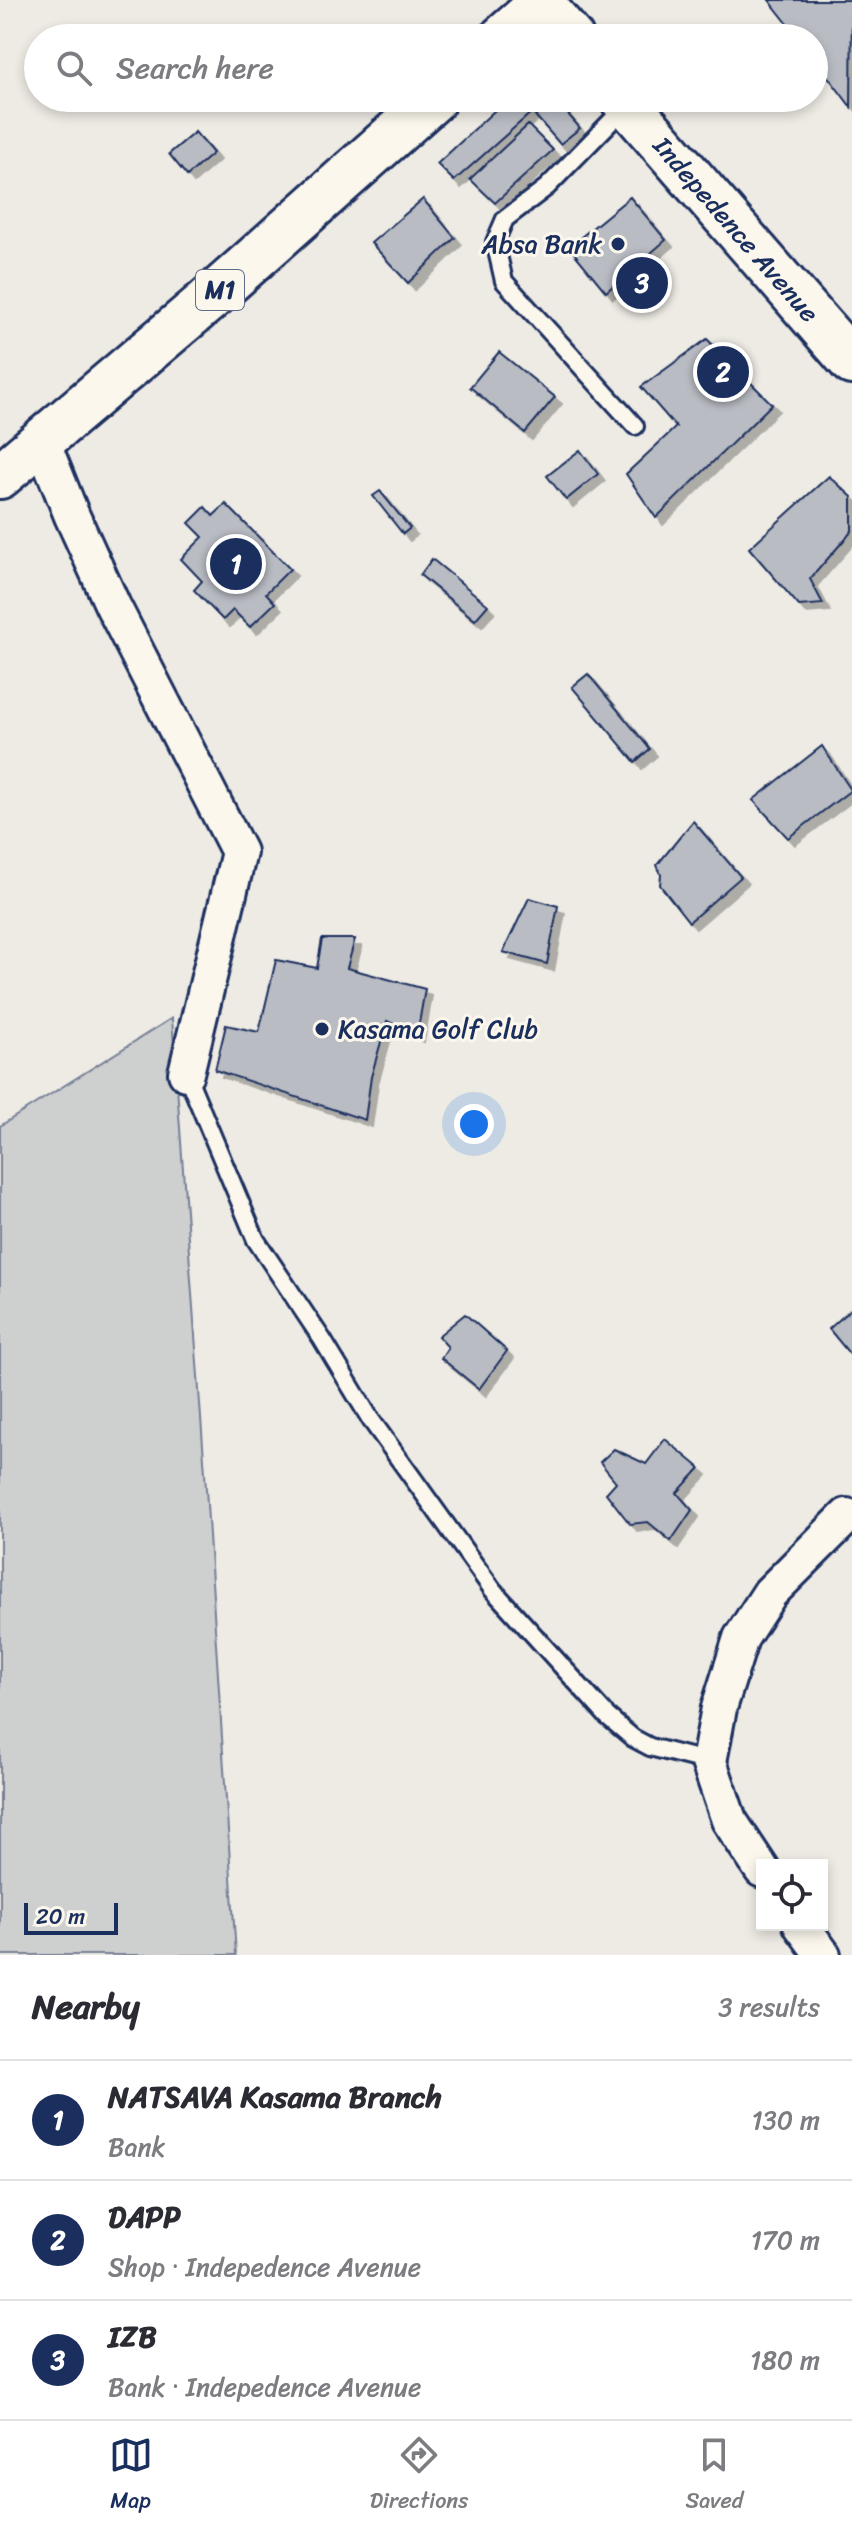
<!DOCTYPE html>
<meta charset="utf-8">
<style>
:root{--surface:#fff;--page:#f7f7f7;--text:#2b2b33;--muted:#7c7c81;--line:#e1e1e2;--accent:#1b2f5e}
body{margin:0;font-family:Sriracha,sans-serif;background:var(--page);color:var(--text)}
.controls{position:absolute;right:24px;bottom:24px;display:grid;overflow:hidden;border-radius:0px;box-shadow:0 4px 12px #0003}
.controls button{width:72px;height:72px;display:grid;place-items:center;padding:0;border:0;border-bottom:2px solid var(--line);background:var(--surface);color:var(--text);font:40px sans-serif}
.scale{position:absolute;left:24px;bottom:20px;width:94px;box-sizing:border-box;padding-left:8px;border:4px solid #1b2f5e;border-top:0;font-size:22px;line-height:28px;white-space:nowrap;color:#1b2f5e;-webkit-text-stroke:6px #fbf7ec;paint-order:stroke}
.you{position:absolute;left:474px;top:1124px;width:28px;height:28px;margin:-20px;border:6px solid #fff;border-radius:50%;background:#1a73e8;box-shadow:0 0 0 12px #1a73e833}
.badge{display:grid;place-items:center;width:52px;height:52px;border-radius:50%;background:var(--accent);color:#fff;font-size:26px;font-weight:700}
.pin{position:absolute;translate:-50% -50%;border:4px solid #fff;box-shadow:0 2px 8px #0006}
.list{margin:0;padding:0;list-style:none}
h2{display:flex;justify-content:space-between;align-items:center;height:104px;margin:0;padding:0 32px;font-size:34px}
h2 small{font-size:26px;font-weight:400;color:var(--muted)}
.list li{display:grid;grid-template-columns:52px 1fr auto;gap:24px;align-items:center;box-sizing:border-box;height:120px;padding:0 32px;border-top:2px solid var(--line)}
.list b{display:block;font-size:30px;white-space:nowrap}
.list p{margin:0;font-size:26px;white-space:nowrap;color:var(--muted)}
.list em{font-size:26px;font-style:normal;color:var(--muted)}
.icon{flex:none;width:44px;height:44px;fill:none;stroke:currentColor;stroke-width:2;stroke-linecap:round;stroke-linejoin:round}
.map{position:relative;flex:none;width:852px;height:1955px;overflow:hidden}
.search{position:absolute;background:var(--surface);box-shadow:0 4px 12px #0003;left:24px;right:24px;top:24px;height:88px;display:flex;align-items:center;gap:20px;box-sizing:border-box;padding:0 28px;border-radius:44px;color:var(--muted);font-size:30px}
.sheet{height:464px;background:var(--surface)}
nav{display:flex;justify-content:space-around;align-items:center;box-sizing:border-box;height:112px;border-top:2px solid var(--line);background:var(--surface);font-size:22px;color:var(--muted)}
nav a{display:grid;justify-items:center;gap:4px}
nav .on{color:var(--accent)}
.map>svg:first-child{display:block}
.green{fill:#cecfcf;stroke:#747f96;stroke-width:2}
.building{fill:#b9bcc3;stroke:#1b2f5e;stroke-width:2;filter:url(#shadow)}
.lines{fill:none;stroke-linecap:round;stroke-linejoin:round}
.service-casing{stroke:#1b2f5e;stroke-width:22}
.minor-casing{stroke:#1b2f5e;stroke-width:40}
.primary-casing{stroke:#1b2f5e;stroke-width:50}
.service{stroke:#fbf7ec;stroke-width:16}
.minor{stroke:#fbf7ec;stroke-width:34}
.primary{stroke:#fbf7ec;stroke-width:44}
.poi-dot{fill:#1b2f5e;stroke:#fbf7ec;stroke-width:3}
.labels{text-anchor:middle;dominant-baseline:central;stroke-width:6;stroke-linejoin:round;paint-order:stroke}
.shield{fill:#fbf7ec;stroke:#5e6b89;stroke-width:2}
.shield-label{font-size:24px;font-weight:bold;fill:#1b2f5e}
.street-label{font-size:26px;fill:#1b2f5e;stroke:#fbf7ec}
.poi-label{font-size:26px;fill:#1b2f5e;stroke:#fbf7ec;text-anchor:end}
</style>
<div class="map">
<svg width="852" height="1955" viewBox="0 0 852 1955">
<defs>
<filter id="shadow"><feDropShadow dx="7" dy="7" stdDeviation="0" flood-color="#0004"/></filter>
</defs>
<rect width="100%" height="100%" fill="#eeebe4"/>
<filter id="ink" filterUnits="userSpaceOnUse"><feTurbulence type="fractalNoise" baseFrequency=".0125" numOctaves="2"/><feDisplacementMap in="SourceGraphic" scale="16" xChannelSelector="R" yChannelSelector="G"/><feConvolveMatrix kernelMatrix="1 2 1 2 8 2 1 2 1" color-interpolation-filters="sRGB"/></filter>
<g filter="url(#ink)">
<!-- green -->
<path class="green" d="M172,1018l33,455 31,482h-236v-829z"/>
<!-- building -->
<g class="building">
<path d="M769,0h83l-1,107 -37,-49v-20h-15z"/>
<path d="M508,98h46l26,30 -20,16 -28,-32 -78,69 -17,-17z"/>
<path d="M528,125l25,25 -58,53 -25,-24z"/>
<path d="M195,132l18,21 -26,23 -18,-22z"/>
<path d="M630,197l36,43 -60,52 -37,-45z"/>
<path d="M423,199l32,39 -47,45 -37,-40z"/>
<path d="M707,339l65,65 -116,114 -30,-44 50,-47 -35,-40z"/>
<path d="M499,352l56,45 -30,36 -55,-46z"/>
<path d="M580,450l18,24 -32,26 -19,-24z"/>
<path d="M829,476l23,21v34l-42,48 13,25 -24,2 -50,-58z"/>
<path d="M380,491l30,37 -7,6 -30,-38z"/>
<path d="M226,504l64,65 -24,24 9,10 -25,24 -17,-17 -10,10 -29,-30 8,-9 -21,-22 22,-22 -14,-14 16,-16 8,9z"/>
<path d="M432,559l56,46 -13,15 -55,-45z"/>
<path d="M588,674l62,75 -15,13 -63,-75z"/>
<path d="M822,746l29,44 -63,48 -35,-38z"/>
<path d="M693,821l48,56 -52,45 -29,-37 1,-10 -4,-10z"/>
<path d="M529,898l29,8 -11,58 -44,-12z"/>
<path d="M322,939h33l-8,29 78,21 -8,46 -30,-14 -16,56 -6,43 -150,-50 11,-45 33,7 17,-72 41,8z"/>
<path d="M852,1308v49l-23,-28z"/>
<path d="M465,1314l42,37 -28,38 -38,-31 7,-11 -10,-11z"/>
<path d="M665,1439l35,29 -23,25 15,17 -21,31 -23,-19 -18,2 -24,-31 10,-11 -16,-20 14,-13 32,15z"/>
</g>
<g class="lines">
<!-- service casing -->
<g class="service-casing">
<g id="service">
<path d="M626,106l-79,81 -42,32 -10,23 9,39 131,145"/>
<path d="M186,1073l70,167 66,99 49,81 122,170 114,126 26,22 17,9 59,15"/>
</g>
</g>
<!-- minor casing -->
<g class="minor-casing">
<g id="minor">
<path d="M42,441l30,75 41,90 126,246 -53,221"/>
<path d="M762,1870l-33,-50 -20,-58 10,-54 22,-70 29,-45 77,-77"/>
<path d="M801,1925l22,30"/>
</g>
</g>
<!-- primary casing -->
<g class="primary-casing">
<g id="primary">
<path d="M541,3l30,35"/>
<path d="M502,38l43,-38"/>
<path id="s1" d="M622,98l230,264"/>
<path d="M0,476l207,-175 228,-203"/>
</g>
</g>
<!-- service -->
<use href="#service" class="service"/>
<!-- minor -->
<use href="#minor" class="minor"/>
<!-- primary -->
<use href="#primary" class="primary"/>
</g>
</g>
<!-- markers -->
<g class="poi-dot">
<circle cx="618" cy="244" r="8"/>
<circle cx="322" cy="1029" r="8"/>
</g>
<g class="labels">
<!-- shield labels -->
<rect class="shield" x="196" y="270" width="48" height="40" rx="6"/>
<g class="shield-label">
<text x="220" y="290">M1</text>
</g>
<!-- street labels -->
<g class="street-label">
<text stroke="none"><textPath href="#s1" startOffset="174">Indepedence Avenue</textPath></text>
</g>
<!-- poi labels -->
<g class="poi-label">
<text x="602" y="244">Absa Bank</text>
<text x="338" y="1029" text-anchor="start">Kasama Golf Club</text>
</g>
</g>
</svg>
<div class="controls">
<button><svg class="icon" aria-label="locate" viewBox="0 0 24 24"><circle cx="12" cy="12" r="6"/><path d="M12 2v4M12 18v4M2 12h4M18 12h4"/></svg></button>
</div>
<div class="scale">20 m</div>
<div class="you"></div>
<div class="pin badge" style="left:236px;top:564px">1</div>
<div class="pin badge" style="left:723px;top:372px">2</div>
<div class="pin badge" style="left:642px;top:283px">3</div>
<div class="search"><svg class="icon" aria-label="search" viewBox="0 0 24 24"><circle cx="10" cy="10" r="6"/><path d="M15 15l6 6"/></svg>Search here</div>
</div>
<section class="sheet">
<h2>Nearby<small>3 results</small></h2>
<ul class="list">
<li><span class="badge">1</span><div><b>NATSAVA Kasama Branch</b><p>Bank</p></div><em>130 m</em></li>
<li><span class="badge">2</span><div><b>DAPP</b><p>Shop · Indepedence Avenue</p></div><em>170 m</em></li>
<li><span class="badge">3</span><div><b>IZB</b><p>Bank · Indepedence Avenue</p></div><em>180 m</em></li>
</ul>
</section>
<nav>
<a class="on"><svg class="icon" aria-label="map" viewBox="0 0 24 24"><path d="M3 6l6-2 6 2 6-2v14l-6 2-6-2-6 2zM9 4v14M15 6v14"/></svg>Map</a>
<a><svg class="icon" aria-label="directions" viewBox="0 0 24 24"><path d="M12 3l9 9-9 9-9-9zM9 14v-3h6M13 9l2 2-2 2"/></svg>Directions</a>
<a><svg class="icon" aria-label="saved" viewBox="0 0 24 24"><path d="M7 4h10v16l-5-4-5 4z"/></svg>Saved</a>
</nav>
